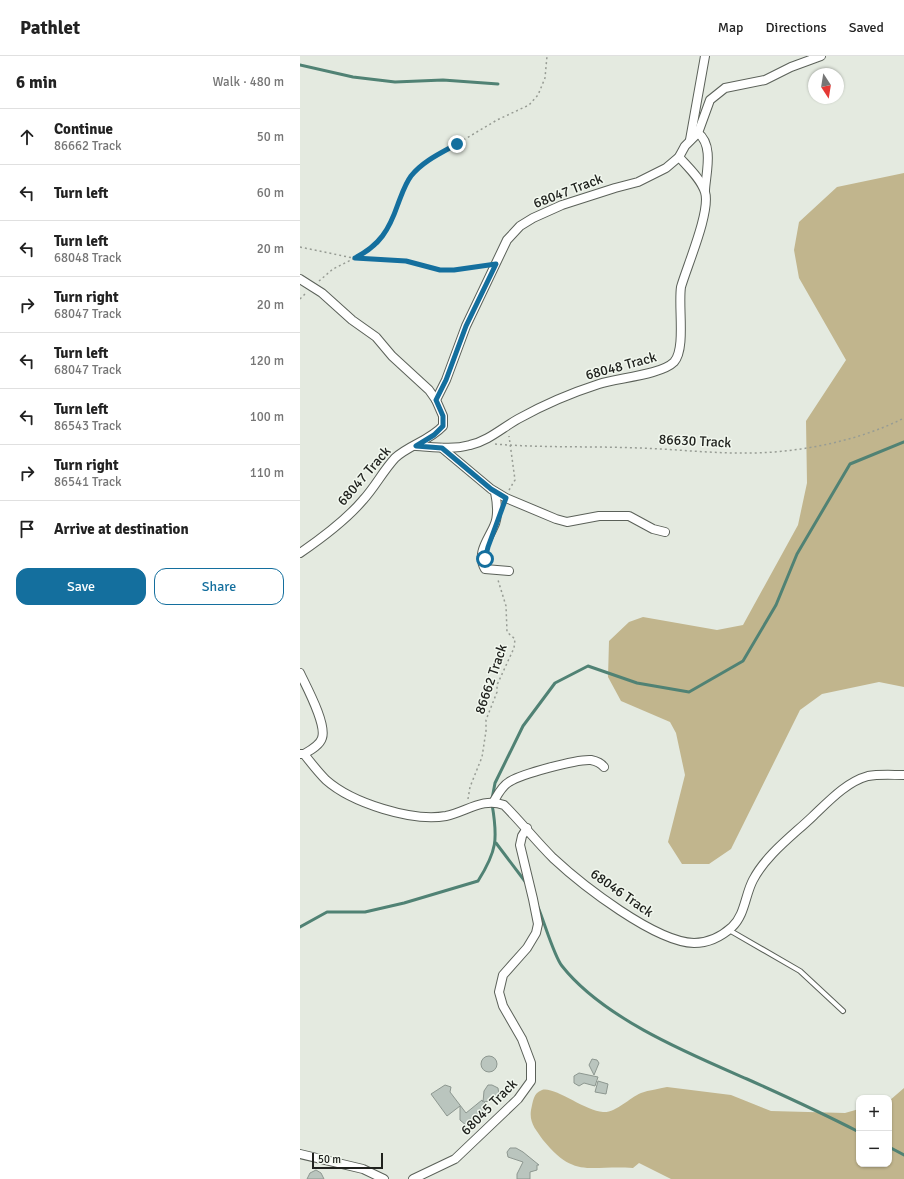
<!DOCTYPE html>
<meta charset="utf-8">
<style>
:root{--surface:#fff;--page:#f2f2f2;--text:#222;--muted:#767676;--line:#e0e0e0;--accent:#146f9e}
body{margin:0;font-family:Signika,sans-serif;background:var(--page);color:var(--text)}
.controls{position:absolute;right:12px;bottom:12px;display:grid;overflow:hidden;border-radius:8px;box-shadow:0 1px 3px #0004}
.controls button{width:36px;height:36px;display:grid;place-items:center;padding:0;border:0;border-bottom:1px solid var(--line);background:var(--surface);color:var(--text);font:20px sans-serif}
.compass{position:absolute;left:508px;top:12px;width:36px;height:36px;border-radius:50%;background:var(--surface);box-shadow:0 1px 3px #0004;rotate:168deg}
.scale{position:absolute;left:12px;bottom:10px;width:71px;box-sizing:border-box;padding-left:4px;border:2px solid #20221e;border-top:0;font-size:11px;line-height:14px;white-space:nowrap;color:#20221e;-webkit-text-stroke:3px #f1f7ee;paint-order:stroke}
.stop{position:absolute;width:12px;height:12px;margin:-9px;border:3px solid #146f9e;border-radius:50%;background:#fff}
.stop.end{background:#146f9e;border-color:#fff;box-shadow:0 1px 4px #0008}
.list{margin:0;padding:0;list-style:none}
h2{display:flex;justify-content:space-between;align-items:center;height:52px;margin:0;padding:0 16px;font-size:17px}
h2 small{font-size:13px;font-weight:400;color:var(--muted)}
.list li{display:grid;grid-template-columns:26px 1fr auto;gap:12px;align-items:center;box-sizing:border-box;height:56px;padding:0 16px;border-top:1px solid var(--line)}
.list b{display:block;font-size:15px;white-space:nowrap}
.list p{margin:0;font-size:13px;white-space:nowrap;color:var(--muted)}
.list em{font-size:13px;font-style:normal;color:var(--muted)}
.actions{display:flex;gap:8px;padding:12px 16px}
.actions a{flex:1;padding:9px 0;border:1px solid var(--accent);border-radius:12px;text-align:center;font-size:14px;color:var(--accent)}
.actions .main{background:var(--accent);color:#fff}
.icon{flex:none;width:22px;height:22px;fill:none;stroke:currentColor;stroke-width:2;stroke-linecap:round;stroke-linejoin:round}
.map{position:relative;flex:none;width:604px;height:1123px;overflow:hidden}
header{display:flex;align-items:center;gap:24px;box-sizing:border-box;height:56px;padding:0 20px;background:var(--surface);border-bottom:1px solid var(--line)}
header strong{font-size:19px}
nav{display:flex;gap:22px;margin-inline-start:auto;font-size:14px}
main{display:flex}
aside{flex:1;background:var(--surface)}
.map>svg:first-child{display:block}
.green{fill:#c1b58d}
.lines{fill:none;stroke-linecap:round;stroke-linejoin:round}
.stream{stroke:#508274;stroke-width:3}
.building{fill:#bac5be;stroke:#8d9790}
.service-casing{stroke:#5b6159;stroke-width:6}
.minor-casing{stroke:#5b6159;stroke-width:10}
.path{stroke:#979c94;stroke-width:1.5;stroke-dasharray:2 3;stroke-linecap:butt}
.service{stroke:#fff;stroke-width:4}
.minor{stroke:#fff;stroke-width:8}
.route{stroke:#146f9e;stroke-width:5}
.labels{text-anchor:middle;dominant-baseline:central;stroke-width:3;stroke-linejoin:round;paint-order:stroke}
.street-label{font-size:14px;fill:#20221e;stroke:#f1f7ee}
</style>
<header>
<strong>Pathlet</strong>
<nav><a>Map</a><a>Directions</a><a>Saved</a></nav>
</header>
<main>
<aside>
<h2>6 min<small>Walk · 480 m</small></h2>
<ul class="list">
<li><svg class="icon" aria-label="ahead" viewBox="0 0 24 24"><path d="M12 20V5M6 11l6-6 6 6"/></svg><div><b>Continue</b><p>86662 Track</p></div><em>50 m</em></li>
<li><svg class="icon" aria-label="left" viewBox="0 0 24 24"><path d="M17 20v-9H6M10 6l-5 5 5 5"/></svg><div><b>Turn left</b></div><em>60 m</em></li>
<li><svg class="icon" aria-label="left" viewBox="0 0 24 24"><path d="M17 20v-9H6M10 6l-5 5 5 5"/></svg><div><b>Turn left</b><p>68048 Track</p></div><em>20 m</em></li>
<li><svg class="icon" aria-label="right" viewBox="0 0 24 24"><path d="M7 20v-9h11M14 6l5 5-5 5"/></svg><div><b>Turn right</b><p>68047 Track</p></div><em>20 m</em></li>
<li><svg class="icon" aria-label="left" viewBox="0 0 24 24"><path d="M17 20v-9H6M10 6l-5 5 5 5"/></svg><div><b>Turn left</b><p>68047 Track</p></div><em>120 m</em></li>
<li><svg class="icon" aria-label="left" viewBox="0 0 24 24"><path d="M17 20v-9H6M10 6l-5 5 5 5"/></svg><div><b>Turn left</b><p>86543 Track</p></div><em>100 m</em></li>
<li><svg class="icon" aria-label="right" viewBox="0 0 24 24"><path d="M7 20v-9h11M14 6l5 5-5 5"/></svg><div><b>Turn right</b><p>86541 Track</p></div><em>110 m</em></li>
<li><svg class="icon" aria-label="arrive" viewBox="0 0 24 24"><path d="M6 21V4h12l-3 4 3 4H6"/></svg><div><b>Arrive at destination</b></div></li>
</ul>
<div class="actions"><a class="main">Save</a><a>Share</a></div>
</aside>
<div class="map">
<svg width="604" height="1123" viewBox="0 0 604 1123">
<rect width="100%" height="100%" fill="#e4eae0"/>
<!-- green -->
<g class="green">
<path d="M604,117v514l-25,-5 -57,12 -22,16 -69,139 -22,15h-27l-14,-22 17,-67 -9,-42 -6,-11 -49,-21 -13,-24 1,-36 20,-19 14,-5 74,13 26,-5 55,-100 9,-42 -1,-62 40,-61 -47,-82 -5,-28 5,-28 38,-35z"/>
<path d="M367,1031l64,8 40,16 74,2 14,-4v55h30v-63l15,-13v91h-233l-32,-16 -6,5c-45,-3 -58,11 -90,-28 -7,-10 -14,-17 -12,-30 2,-8 2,-17 11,-20 12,-4 43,21 61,22 13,1 26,-14 38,-19 8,-3 18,-4 26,-6z"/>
</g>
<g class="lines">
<!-- stream -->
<g class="stream">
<path d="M0,9l53,12 42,5 48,-2 55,4"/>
<path d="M192,743l3,-16 28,-57 32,-43 33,-17 49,17 52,9 54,-31 33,-56 21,-51 53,-90 54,-22"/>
<path d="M196,787l31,41"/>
<path d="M238,851c6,14 16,49 24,59 41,52 125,87 185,113 38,17 75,34 112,53"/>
<path d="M0,871l27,-15h38l39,-9 74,-22c19,-30 20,-42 14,-77"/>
<path d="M589,1091l15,8"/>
</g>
</g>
<!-- building -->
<g class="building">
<circle cx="189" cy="1008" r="8"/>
<path d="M292,1003l5,1 2,3 -5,12 -5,-10z"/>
<path d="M279,1017l19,4 -3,9 -11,-3 -5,3 -5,-3v-7z"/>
<path d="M298,1025l10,3 -2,10 -11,-2z"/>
<path d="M145,1029l6,2 -1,5 16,21 16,-13 1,2 1,-11 4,-6h4l6,3 1,7 -4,5 -11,2 5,6 -16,15 -6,3 -7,-6v-14l-13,10 -16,-22z"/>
<path d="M210,1092h6l7,4 16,13h-2v5l-7,2v7h-13v-5l6,-12 -15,-5 -1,-5z"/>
<path d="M16,1114l5,3 3,6h-17l3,-6z"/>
</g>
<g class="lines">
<!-- service casing -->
<g class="service-casing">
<path id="service" d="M429,874l71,41 43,40"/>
</g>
<!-- minor casing -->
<g class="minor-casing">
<g id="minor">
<path d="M398,77c16,12 8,40 7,57"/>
<path d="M390,84l15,-84"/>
<path d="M0,223l22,14 30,27 24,17 16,19 37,34 7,10"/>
<path d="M116,390c18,1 36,4 54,-1 18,-4 32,-17 48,-26 25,-14 53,-26 81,-35 18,-6 62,-9 75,-22 12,-13 4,-56 7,-75 6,-21 30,-76 24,-95 -4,-13 -17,-25 -26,-35"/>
<path d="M142,392l49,41 15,9 50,21 11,3 32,-6h30l24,13 12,3"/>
<path d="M195,436c2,10 4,24 -1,34 -6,14 -18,27 -9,43l24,2"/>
<path d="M0,497c22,-15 46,-33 63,-53 12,-13 20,-29 32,-42 14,-13 34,-17 48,-32v-10l-7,-16 10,-20 20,-54 41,-86 13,-14 13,-8 29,-13 53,-17 23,-6 28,-14 13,-11 6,-11 13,-13 12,-33 15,-12 40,-8 26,-13 30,-11"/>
<path d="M0,617c6,13 27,51 22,65 -2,7 -11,12 -18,16"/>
<path d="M0,698h4c7,9 14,18 22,26 26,23 86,42 120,36 20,-4 37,-19 58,-11 17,17 32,36 49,53 29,27 102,84 141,85 14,0 28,-7 38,-16 13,-12 13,-32 21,-47 13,-25 39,-44 59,-63 16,-15 34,-35 56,-41 11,-2 24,-1 36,-1"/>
<path d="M194,745c4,-7 8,-15 15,-19 12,-8 68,-23 82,-22 5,1 10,3 13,7"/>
<path d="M0,1098l63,15 21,10"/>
<path d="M113,1123l42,-20 63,-60 13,-18v-18l-9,-24 -19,-33 -4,-14 4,-17 24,-27 9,-15 2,-9 -5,-25 -13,-54 2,-9 5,-8"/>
</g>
</g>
<!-- path -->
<g class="path">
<path d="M0,191l53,11 53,3 34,9h14l31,-5"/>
<path d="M19,225l14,-12 30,-15 15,-10 11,-17 15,-38 7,-13 12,-12 74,-44 32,-15 9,-10 7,-17 2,-22"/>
<path d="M0,243l6,-6"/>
<path d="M195,388c48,4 96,2 145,4 33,1 66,5 100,5 53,1 117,-11 164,-35"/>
<path d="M209,434l6,-10 -6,-44"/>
<path d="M168,743l2,-12 12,-30 4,-26v-11l11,-28v-7l17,-37 1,-9 -8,-7 -1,-26 -8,-26"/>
</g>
<!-- service -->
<use href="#service" class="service"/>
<!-- minor -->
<use href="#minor" class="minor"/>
</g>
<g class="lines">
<!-- route -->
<path class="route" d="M157,88c-16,9 -34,17 -46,32 -6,8 -9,18 -13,28 -9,26 -18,41 -43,54l51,3 34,9h14l42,-6 -30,62 -20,54 -10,20 7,16v10l-9,9 -18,11 26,2 49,41 15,9 -18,49 -3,12"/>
</g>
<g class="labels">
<!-- street labels -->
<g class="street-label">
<text transform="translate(268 135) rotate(-21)">68047 Track</text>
<text transform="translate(321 310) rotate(-15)">68048 Track</text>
<text transform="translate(395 385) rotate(3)">86630 Track</text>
<text transform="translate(64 420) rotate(-49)">68047 Track</text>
<text transform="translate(191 623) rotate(-71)">86662 Track</text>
<text transform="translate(322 837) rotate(35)">68046 Track</text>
<text transform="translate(189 1051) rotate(-45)">68045 Track</text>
</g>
</g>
</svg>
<div class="controls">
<button>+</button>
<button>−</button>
</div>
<svg class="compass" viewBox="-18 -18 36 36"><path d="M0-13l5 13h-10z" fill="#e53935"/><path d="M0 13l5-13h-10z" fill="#767676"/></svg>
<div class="scale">50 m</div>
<div class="stop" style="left:185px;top:503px"></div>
<div class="stop end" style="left:157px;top:88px"></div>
</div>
</main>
